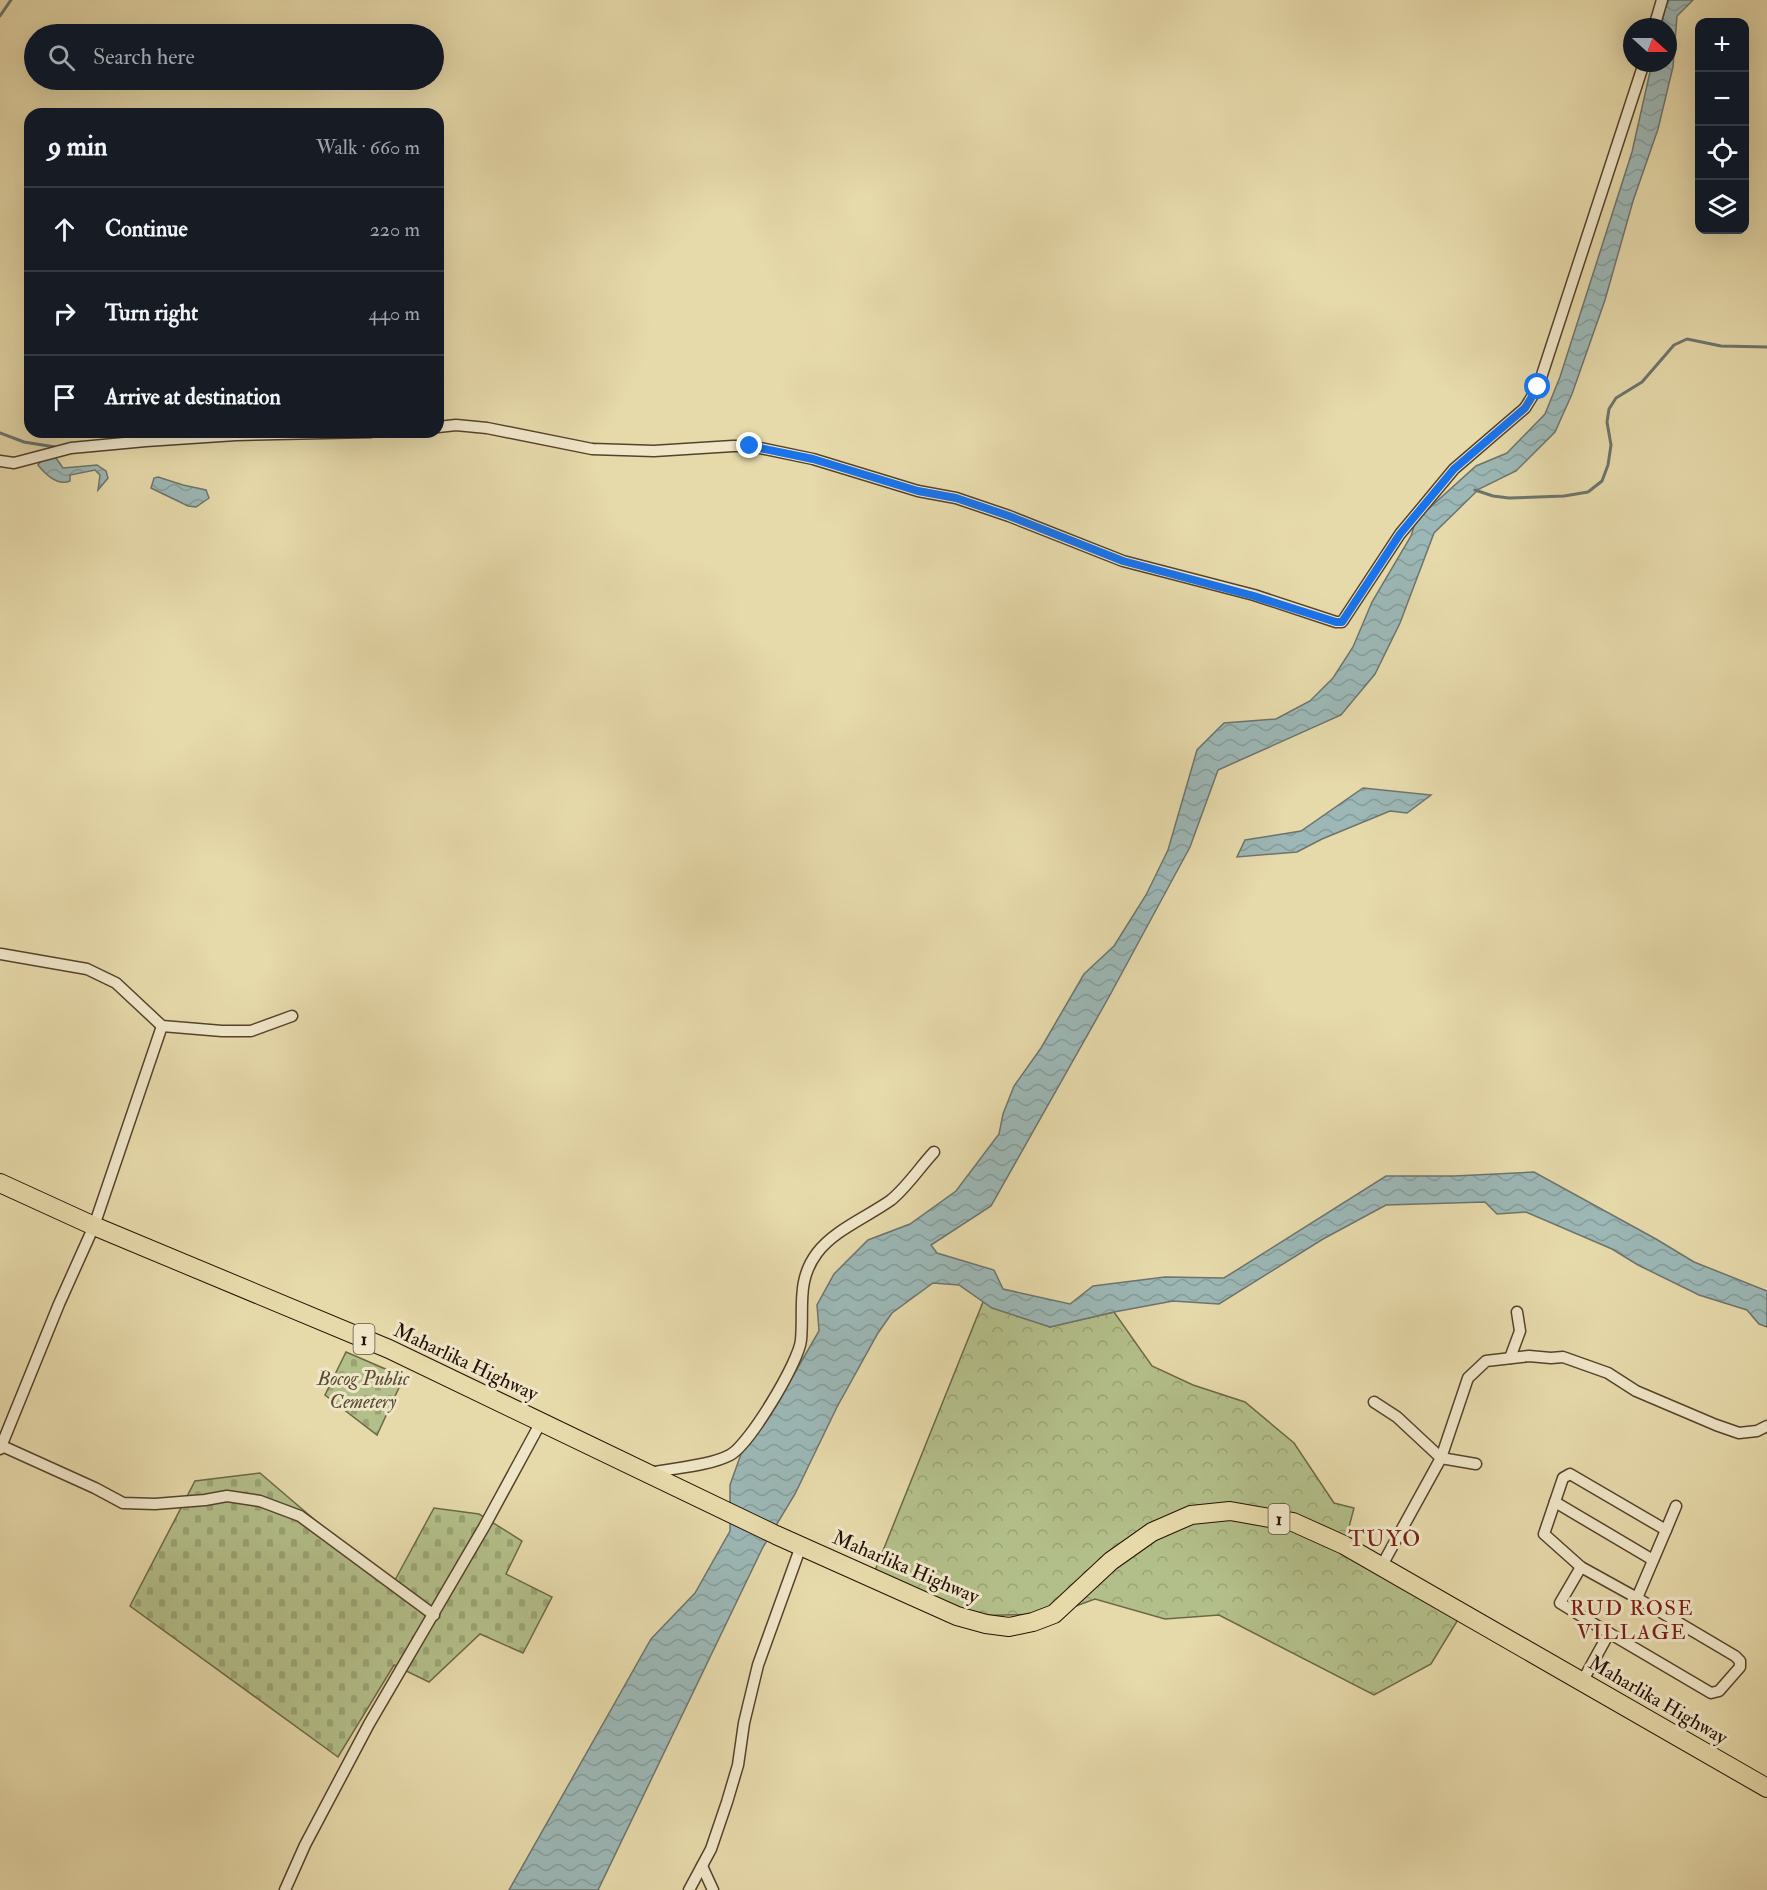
<!DOCTYPE html>
<meta charset="utf-8">
<style>
:root{--surface:#171b24;--page:#20242c;--text:#f1f3f6;--muted:#9ea1a6;--line:#363941}
body{margin:0;font-family:"IM FELL Double Pica",serif;background:var(--page);color:var(--text)}
.controls{position:absolute;right:18px;top:18px;display:grid;overflow:hidden;border-radius:12px;box-shadow:0 6px 24px #0002}
.controls button{width:54px;height:54px;display:grid;place-items:center;padding:0;border:0;border-bottom:2px solid var(--line);background:var(--surface);color:var(--text);font:30px sans-serif}
.compass{position:absolute;left:1623px;top:18px;width:54px;height:54px;border-radius:50%;background:var(--surface);box-shadow:0 6px 24px #0002;rotate:111deg}
.stop{position:absolute;width:18px;height:18px;margin:-14px;border:4px solid #1a73e8;border-radius:50%;background:#fff}
.stop.end{background:#1a73e8;border-color:#fff;box-shadow:0 2px 6px #0008}
.list{margin:0;padding:0;list-style:none}
h2{display:flex;justify-content:space-between;align-items:center;height:78px;margin:0;padding:0 24px;font-size:26px}
h2 small{font-size:20px;font-weight:400;color:var(--muted)}
.list li{display:grid;grid-template-columns:39px 1fr auto;gap:18px;align-items:center;box-sizing:border-box;height:84px;padding:0 24px;border-top:2px solid var(--line)}
.list b{display:block;font-size:22px;white-space:nowrap}
.list em{font-size:20px;font-style:normal;color:var(--muted)}
.icon{flex:none;width:33px;height:33px;fill:none;stroke:currentColor;stroke-width:2;stroke-linecap:round;stroke-linejoin:round}
.map{position:relative;flex:none;width:1767px;height:1890px;overflow:hidden}
.search{position:absolute;background:var(--surface);box-shadow:0 6px 24px #0002;left:24px;top:24px;width:420px;height:66px;display:flex;align-items:center;gap:15px;box-sizing:border-box;padding:0 21px;border-radius:33px;color:var(--muted);font-size:22px}
.panel{position:absolute;background:var(--surface);box-shadow:0 6px 24px #0002;left:24px;top:108px;width:420px;height:330px;border-radius:18px}
.map>svg:first-child{display:block}
.forest{fill:url(#forest-crowns);stroke:#6c6846;stroke-width:1.5}
.cemetery{fill:url(#cemetery-stones);stroke:#6c6846;stroke-width:1.5}
.water{fill:url(#water-waves);stroke:#6d746d;stroke-width:1.5}
.lines{fill:none;stroke-linecap:round;stroke-linejoin:round}
.stream{stroke:#6d746d;stroke-width:3}
.minor-casing{stroke:#56422c;stroke-width:13}
.trunk-casing{stroke:#261002;stroke-width:20}
.minor{stroke:#efe6c8;stroke-width:10}
.trunk{stroke:#e6d9aa;stroke-width:18}
.route{stroke:#1a73e8;stroke-width:8}
.labels{text-anchor:middle;dominant-baseline:central;stroke-width:6;stroke-linejoin:round;paint-order:stroke}
.shield{fill:#efe6c8;stroke:#62503d;stroke-width:1.5}
.shield-label{font-size:18px;font-weight:bold;fill:#261002}
.street-label{font-size:20px;fill:#261002;stroke:#efe6c8}
.park-label{font-size:20px;font-style:italic;fill:#574d32;stroke:#efe6c8}
.neighbourhood-label{font-size:21px;letter-spacing:1.5px;fill:#7a1f14;stroke:#efe6c8}
.quarter-label{font-size:22px;letter-spacing:1.5px;fill:#7a1f14;stroke:#efe6c8}
</style>
<div class="map">
<svg width="1767" height="1890" viewBox="0 0 1767 1890">
<defs>
<pattern id="forest-crowns" width="20" height="18" patternUnits="userSpaceOnUse" patternTransform="scale(1.5)"><rect width="20" height="18" fill="#b3bf8a"/><path d="M2 6a3 3 0 1 1 6 0M12 15a3 3 0 1 1 6 0" fill="none" stroke="#9aa375"/></pattern>
<pattern id="cemetery-stones" width="16" height="16" patternUnits="userSpaceOnUse" patternTransform="scale(1.5)"><rect width="16" height="16" fill="#b3bf8a"/><path d="M2 7V4a2 2 0 0 1 4 0v3zM10 15v-3a2 2 0 0 1 4 0v3z" fill="#9aa375"/></pattern>
<pattern id="water-waves" width="16" height="10" patternUnits="userSpaceOnUse" patternTransform="scale(1.5)"><rect width="16" height="10" fill="#9cb7b5"/><path d="M0 5q4-4 8 0t8 0" fill="none" stroke="#869c9a"/></pattern>
</defs>
<rect width="100%" height="100%" fill="#e6d9aa"/>
<filter id="stains"><feTurbulence type="fractalNoise" baseFrequency=".00333" numOctaves="4"/><feColorMatrix values="0 0 0 0 .2 0 0 0 0 .09 0 0 0 0 .02 0 0 0 .5 -.17"/></filter>
<radialGradient id="worn" r=".72"><stop offset=".6" stop-color="#630" stop-opacity="0"/><stop offset="1" stop-color="#630" stop-opacity=".3"/></radialGradient>
<!-- forest -->
<path class="forest" d="M983,1302l67,25 64,-15 38,54 41,19 52,17 49,41 40,60 20,5 -10,38 115,72 -28,46 -57,31 -155,-80 -54,4 -70,-20 -41,15 -97,2 -85,-38z"/>
<!-- cemetery -->
<g class="cemetery">
<path d="M346,1352l58,25 -27,58 -52,-40z"/>
<path d="M260,1473l77,66 58,41 39,-72 45,6 43,27 -16,33 46,23 -29,56 -43,-19 -51,48 -35,-17 -56,92 -208,-151 65,-125z"/>
</g>
<!-- water -->
<g class="water">
<path d="M1669,0h24l-16,16 -4,51 -15,62 -25,72 -28,99 -33,94 -17,38 -39,39 -37,18 -45,44 -34,90 -25,51 -34,41 -123,55 -28,77 -80,148 -119,211 -60,39 6,8 57,17 9,19 67,15 23,-18 72,-9 59,1 162,-102h68l80,-4 122,67 38,23 73,29v36l-8,-3 -12,-14 -48,-15 -61,-30 -26,-16 -86,-37 -29,2 -12,-12 -99,3 -63,34 -104,65 -46,-3 -59,11 -64,15 -58,-19 -33,-23 -26,-2 -41,30 -14,20 -41,74 -42,87 -32,53 -165,343h-89l142,-251 44,-46 35,-62v-46l11,-31 38,-54 40,-69 -2,-26 17,-31 34,-34 42,-16 46,-33 43,-57 4,-20 11,-28 27,-38 43,-74 30,-28 32,-51 22,-45 29,-100 27,-27 52,-4 34,-18 23,-23 20,-31 19,-45 39,-66 5,-16 60,-54 31,-13 38,-39 15,-37 72,-225 20,-89h16v-36h-7l4,-18z"/>
<path d="M48,457l8,1 7,10 34,-3 9,6 2,7 -10,12 2,-15 -5,-5 -25,5v6c-12,5 -24,-6 -32,-16l2,-3z"/>
<path d="M158,477l25,8 23,5 3,8 -13,9 -8,-1 -37,-18 3,-10z"/>
<path d="M1363,788l68,7 -24,18 -17,-2 -68,28 -25,13 -60,5 8,-17 56,-9z"/>
</g>
<g class="lines">
<!-- stream -->
<g class="stream">
<path d="M0,16l11,-16"/>
<path d="M0,433l24,9 31,5"/>
<path d="M1475,490l18,6 16,2 55,-2 24,-4 14,-11 6,-16 3,-20 -4,-23 2,-13 7,-11 26,-16 32,-37 13,-6 34,7 46,1"/>
</g>
<!-- minor casing -->
<g class="minor-casing">
<g id="minor">
<path d="M1654,27l8,-27"/>
<path d="M438,427l18,-2 31,3 105,21 62,2 79,-5h17l63,13 105,32 38,7 53,18 114,45 131,34 82,27h6l58,-88 54,-65 71,-61 13,-21 106,-324"/>
<path d="M0,461l14,2 57,-15 75,-7 90,-6 135,-3"/>
<path d="M1,954l86,15 29,14 46,43 60,5h29l41,-15"/>
<path d="M1510,1358l10,-27 -3,-19"/>
<path d="M1374,1402l23,15 44,41 35,6"/>
<path d="M0,1445l95,43 28,15 32,1 50,-4 22,-4 33,5 40,15 134,99"/>
<path d="M0,1449l59,-145 35,-78 68,-200"/>
<path d="M650,1473c23,-5 59,-7 80,-18 19,-10 69,-93 71,-115 3,-32 -5,-59 16,-87 17,-23 52,-37 74,-53 16,-13 29,-33 43,-48"/>
<path d="M1570,1474l96,56 -29,68 -56,-31 -37,-33 19,-56z"/>
<path d="M1555,1502l98,58"/>
<path d="M1666,1530l10,-24"/>
<path d="M1381,1567l60,-109 27,-80 18,-17 43,-5 22,2 12,-1 45,16 28,18 80,34 23,8 18,-2 10,-5"/>
<path d="M1581,1567l-21,36 49,30 -27,49"/>
<path d="M1609,1633l102,60 8,-2 21,-24v-6l-5,-5 -98,-58"/>
<path d="M702,1866l11,24"/>
<path d="M285,1890l20,-45 64,-121 115,-197 57,-105"/>
<path d="M689,1890l22,-41 16,-47 11,-37 6,-42 14,-58 43,-119"/>
</g>
</g>
<!-- trunk casing -->
<g class="trunk-casing">
<path id="trunk" d="M0,1183l94,43 295,123 387,186 181,81 29,8 23,3 24,-5 21,-8 57,-53 41,-29 39,-17 39,-4 63,11 51,23 423,243"/>
</g>
<!-- minor -->
<use href="#minor" class="minor"/>
<!-- trunk -->
<use href="#trunk" class="trunk"/>
</g>
<g class="lines">
<!-- route -->
<path class="route" d="M750,446l63,13 105,32 38,7 53,18 114,45 131,35 82,26h6l58,-88 54,-65 71,-61 13,-21"/>
</g>
<g class="labels">
<!-- shield labels -->
<g class="shield">
<rect x="353.5" y="1324" width="21" height="30" rx="4.5"/>
<rect x="1268.5" y="1504" width="21" height="30" rx="4.5"/>
</g>
<g class="shield-label">
<text x="364" y="1339">1</text>
<text x="1279" y="1519">1</text>
</g>
<!-- street labels -->
<g class="street-label">
<text transform="translate(466 1362) rotate(25)">Maharlika Highway</text>
<text transform="translate(906 1567) rotate(23)">Maharlika Highway</text>
<text transform="translate(1658 1700) rotate(30)">Maharlika Highway</text>
</g>
<!-- park labels -->
<g class="park-label">
<text x="363" y="1378">Bocog Public<tspan x="363" dy="23">Cemetery</tspan></text>
</g>
<!-- neighbourhood labels -->
<g class="neighbourhood-label">
<text x="1632" y="1608">RUD ROSE<tspan x="1632" dy="24">VILLAGE</tspan></text>
</g>
<!-- quarter labels -->
<g class="quarter-label">
<text x="1385" y="1539">TUYO</text>
</g>
</g>
<rect width="100%" height="100%" filter="url(#stains)"/>
<rect width="100%" height="100%" fill="url(#worn)"/>
</svg>
<div class="controls">
<button>+</button>
<button>−</button>
<button><svg class="icon" aria-label="locate" viewBox="0 0 24 24"><circle cx="12" cy="12" r="6"/><path d="M12 2v4M12 18v4M2 12h4M18 12h4"/></svg></button>
<button><svg class="icon" aria-label="layers" viewBox="0 0 24 24"><path d="M12 4l9 5-9 5-9-5zM3 14l9 5 9-5"/></svg></button>
</div>
<svg class="compass" viewBox="-18 -18 36 36"><path d="M0-13l5 13h-10z" fill="#e53935"/><path d="M0 13l5-13h-10z" fill="#9ea1a6"/></svg>
<div class="stop" style="left:1538px;top:387px"></div>
<div class="stop end" style="left:750px;top:446px"></div>
<div class="search"><svg class="icon" aria-label="search" viewBox="0 0 24 24"><circle cx="10" cy="10" r="6"/><path d="M15 15l6 6"/></svg>Search here</div>
<section class="panel">
<h2>9 min<small>Walk · 660 m</small></h2>
<ul class="list">
<li><svg class="icon" aria-label="ahead" viewBox="0 0 24 24"><path d="M12 20V5M6 11l6-6 6 6"/></svg><div><b>Continue</b></div><em>220 m</em></li>
<li><svg class="icon" aria-label="right" viewBox="0 0 24 24"><path d="M7 20v-9h11M14 6l5 5-5 5"/></svg><div><b>Turn right</b></div><em>440 m</em></li>
<li><svg class="icon" aria-label="arrive" viewBox="0 0 24 24"><path d="M6 21V4h12l-3 4 3 4H6"/></svg><div><b>Arrive at destination</b></div></li>
</ul>
</section>
</div>
